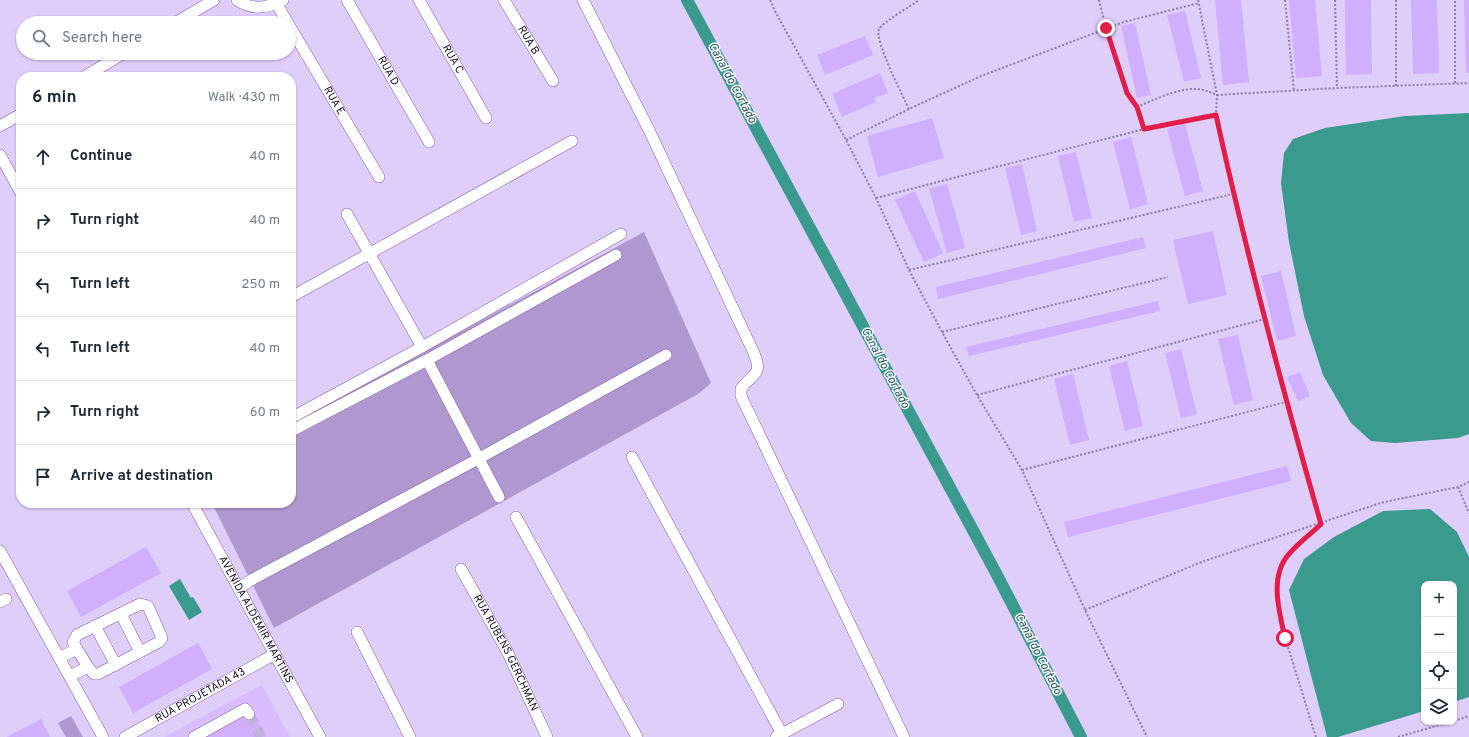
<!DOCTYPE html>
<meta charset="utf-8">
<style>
:root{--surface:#fff;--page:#f2f2f3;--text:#1f2937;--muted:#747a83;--line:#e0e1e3}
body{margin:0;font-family:Overpass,sans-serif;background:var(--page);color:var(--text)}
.controls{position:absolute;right:12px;bottom:12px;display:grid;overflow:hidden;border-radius:8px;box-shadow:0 1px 3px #0004}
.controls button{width:36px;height:36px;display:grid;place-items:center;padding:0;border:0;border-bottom:1px solid var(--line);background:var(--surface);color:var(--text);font:20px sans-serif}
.stop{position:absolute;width:12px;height:12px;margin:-9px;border:3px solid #e11d48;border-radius:50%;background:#fff}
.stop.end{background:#e11d48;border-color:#fff;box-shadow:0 1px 4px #0008}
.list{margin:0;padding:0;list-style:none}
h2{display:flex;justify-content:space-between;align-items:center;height:52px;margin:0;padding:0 16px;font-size:17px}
h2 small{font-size:13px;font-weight:400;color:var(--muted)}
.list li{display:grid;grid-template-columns:26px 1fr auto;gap:12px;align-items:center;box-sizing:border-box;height:64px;padding:0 16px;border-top:1px solid var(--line)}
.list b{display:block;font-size:15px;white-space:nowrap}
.list em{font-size:13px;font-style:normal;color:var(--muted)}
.icon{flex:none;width:22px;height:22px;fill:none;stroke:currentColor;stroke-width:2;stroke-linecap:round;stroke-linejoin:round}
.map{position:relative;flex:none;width:1469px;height:737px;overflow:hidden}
.search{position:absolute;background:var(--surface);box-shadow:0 1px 3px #0004;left:16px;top:16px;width:280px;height:44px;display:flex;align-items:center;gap:10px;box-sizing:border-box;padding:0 14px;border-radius:22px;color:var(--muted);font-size:15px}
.panel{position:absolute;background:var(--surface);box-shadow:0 1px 3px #0004;left:16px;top:72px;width:280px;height:436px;border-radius:16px}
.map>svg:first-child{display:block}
.built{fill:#d8bdff}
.green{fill:#af98cf}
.water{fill:#3a9a8d}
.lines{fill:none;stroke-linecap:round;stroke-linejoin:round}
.canal{stroke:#3a9a8d;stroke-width:12}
.building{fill:#cfaffe}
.minor-tunnel{stroke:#c1b0da;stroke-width:11;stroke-dasharray:11 5.5;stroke-linecap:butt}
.minor-casing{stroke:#7d5fa4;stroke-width:12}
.path{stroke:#8d7da2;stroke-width:2;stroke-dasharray:2 2;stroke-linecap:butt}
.minor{stroke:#fff;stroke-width:11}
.route{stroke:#e11d48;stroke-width:5}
.labels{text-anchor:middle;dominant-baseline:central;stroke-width:3;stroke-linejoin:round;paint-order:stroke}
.street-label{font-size:11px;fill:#170a25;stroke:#f8f6fd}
.water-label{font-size:12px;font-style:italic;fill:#275b54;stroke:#f8f6fd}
</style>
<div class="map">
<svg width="1469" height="737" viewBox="0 0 1469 737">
<rect width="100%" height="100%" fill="#dfcdfa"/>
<!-- built -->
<path class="built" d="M262,685l28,52h-126z"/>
<!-- green -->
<g class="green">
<path d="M644,232l67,151 -13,11 -424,234 -62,-125h79v-79z"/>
<path d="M71,716l12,21h-17l-8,-14z"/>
</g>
<!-- water -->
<g class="water">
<path d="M1469,113v321l-11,4 -63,5 -24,-2 -20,-18 -28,-48 -19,-59 -15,-74 -8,-59 3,-30 9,-14 32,-11 80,-12z"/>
<path d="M1430,509l27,23 12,25v140l-15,5v-118h-30v127l-86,26h-11l-38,-147 15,-31 30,-22 49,-26z"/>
<path d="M180,579l11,19 2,-1 9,15 -13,8 -20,-34z"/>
</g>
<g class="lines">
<!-- canal -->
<path class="canal" d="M687,0l309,573 85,164"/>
</g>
<!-- building -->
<g class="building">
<path d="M1215,0h26l8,82 -26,3z"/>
<path d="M1289,0h26l7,76 -26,2z"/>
<path d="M1345,0h26l1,74 -26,1z"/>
<path d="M1411,0h26l2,73 -26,1z"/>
<path d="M1464,0h5v73h-3z"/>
<path d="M1185,11l16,67 -17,4 -17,-67z"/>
<path d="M1135,23l16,72 -14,3 -16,-72z"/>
<path d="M865,36l8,19 -48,20 -8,-20z"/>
<path d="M880,73l8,20 -14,5 2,4 -34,15 -10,-23z"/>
<path d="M932,118l12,40 -66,19 -11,-41z"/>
<path d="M1185,124l18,67 -18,5 -18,-67z"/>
<path d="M1131,137l17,67 -18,5 -17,-67z"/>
<path d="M1076,152l16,66 -18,4 -16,-66z"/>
<path d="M1022,164l15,67 -16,4 -16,-67z"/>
<path d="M947,184l18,64 -18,5 -18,-65z"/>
<path d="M915,191l28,62 -19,9 -29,-62z"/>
<path d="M1213,231l14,64 -39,9 -15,-64z"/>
<path d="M1143,237l3,11 -208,51 -2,-12z"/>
<path d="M1281,271l15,65 -19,5 -16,-65z"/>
<path d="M1158,301l2,10 -191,45 -3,-9z"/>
<path d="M1238,335l15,65 -19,5 -16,-66z"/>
<path d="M1181,349l16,65 -16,4 -16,-65z"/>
<path d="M1127,361l16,65 -18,5 -16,-65z"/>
<path d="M1300,372l10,24 -12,5 -11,-24z"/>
<path d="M1073,374l16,66 -19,5 -16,-66z"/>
<path d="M1287,466l4,15 -223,56 -4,-15z"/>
<path d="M146,547l15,26 -80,44 -14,-26z"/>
<path d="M198,643l14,26 -79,44 -14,-26z"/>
<path d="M253,712l13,25h-61l44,-23z"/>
<path d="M41,719l9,18h-43z"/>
</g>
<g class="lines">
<!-- minor-tunnel -->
<path class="minor-tunnel" d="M249,714l12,23"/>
<!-- minor casing -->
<g class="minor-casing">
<g id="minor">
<path d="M237,0c16,11 30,8 46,0"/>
<path id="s1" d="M347,0l82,142"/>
<path id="s2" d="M419,0l67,118"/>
<path id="s3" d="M504,0l49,81"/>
<path d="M583,0l66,130 104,221c11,25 0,21 -12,38v7l163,341"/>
<path d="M276,3l12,20"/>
<path d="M175,23l39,-23"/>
<path id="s4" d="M289,25l90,152"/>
<path d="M84,77l40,-24"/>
<path d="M0,126l21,-12"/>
<path d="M0,155l21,38"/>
<path d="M347,214l75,133"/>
<path d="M291,297l281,-156"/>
<path d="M427,360l72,137"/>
<path d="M291,418l131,-71 199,-113"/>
<path d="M291,431l136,-71 189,-105"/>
<path d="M632,457l150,277"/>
<path id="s5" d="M192,503l128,234"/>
<path d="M516,517l121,220"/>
<path d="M0,551l103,186"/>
<path id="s6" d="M461,569l46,82 40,86"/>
<path d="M239,588l14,-9 225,-120 188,-104"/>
<path d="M0,602l6,-3"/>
<path d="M121,614l19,38"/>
<path d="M95,626l21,39"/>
<path d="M357,632l53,105"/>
<path d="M77,649l11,18"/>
<path d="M59,658l18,-9 -4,-7 4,-7 63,-31 8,2 14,32 -3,4 -61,32h-4l-6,-7 -18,9"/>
<path id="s7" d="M125,737l150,-83"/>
<path d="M194,737l51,-28 4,5"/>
<path d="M776,737l62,-33"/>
</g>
</g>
<!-- path -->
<g class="path">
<path d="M770,0l6,13 70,127 30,58 33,72 33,62 35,63 45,75 63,140 62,127"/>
<path d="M1099,0l7,28 21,65 10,14 7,22"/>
<path d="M1198,0l19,95 -1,20 17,79 53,208 35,122c-14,13 -34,26 -40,45 -11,31 6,73 15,104 7,21 13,43 20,64"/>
<path d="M1285,0l9,90"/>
<path d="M1335,0l2,88"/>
<path d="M1396,0v86"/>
<path d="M1455,83v-83"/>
<path d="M1137,107c16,-7 41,-19 59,-18 7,0 14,3 21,6l120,-7 132,-5"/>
<path d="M909,109c-6,-13 -35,-69 -30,-80 4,-7 32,-23 40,-29"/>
<path d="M846,140l63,-31 72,-33 143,-54 75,-19"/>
<path d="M876,198l268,-69 72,-14"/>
<path d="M909,270l324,-76"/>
<path d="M942,332l226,-55"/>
<path d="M977,395l288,-76"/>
<path d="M1022,470l264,-68"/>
<path d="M1458,487l11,26"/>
<path d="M1085,610l119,-49 180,-59 74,-15 11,-5"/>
<path d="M1454,721l15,-5"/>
<path d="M1398,737l52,-15"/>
</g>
<!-- minor -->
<use href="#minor" class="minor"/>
</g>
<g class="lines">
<!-- route -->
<path class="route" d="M1106,28l21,65 10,14 7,22 72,-14c30,137 66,273 105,409 -10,10 -23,19 -32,30 -20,22 -10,57 -4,84"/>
</g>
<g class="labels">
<!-- street labels -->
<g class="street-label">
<text stroke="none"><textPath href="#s3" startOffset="47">RUA B</textPath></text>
<text stroke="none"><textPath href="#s2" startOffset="68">RUA C</textPath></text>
<text stroke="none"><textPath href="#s1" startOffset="82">RUA D</textPath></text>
<text stroke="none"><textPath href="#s4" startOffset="88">RUA E</textPath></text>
<text stroke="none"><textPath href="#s5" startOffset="133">AVENIDA ALDEMIR MARTINS</textPath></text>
<text stroke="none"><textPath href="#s6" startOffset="95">RUA RUBENS GERCHMAN</textPath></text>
<text stroke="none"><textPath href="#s7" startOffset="86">RUA PROJETADA 43</textPath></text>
</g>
<!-- water labels -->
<g class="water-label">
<text transform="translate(732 83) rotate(62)">Canal do Cortado</text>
<text transform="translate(885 368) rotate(62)">Canal do Cortado</text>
<text transform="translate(1038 654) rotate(63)">Canal do Cortado</text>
</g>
</g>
</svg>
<div class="controls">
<button>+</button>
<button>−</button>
<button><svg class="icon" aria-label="locate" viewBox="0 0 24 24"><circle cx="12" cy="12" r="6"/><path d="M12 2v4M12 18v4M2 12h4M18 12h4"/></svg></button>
<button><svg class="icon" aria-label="layers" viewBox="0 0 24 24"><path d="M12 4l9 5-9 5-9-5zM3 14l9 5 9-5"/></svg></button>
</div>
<div class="stop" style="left:1285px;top:638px"></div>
<div class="stop end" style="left:1106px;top:28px"></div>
<div class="search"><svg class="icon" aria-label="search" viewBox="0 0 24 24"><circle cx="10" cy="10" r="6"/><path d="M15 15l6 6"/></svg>Search here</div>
<section class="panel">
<h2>6 min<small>Walk · 430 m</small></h2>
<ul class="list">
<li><svg class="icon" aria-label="ahead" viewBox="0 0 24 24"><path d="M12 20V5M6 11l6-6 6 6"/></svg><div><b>Continue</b></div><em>40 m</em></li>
<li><svg class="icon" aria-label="right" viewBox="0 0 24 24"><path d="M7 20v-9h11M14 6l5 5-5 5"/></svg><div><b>Turn right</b></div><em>40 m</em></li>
<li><svg class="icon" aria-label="left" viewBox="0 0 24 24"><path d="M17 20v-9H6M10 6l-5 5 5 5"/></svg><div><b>Turn left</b></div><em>250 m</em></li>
<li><svg class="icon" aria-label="left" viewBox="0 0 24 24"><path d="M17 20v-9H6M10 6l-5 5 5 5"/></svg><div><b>Turn left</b></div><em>40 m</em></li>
<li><svg class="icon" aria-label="right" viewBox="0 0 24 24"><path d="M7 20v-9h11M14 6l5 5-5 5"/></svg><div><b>Turn right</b></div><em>60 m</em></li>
<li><svg class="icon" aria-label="arrive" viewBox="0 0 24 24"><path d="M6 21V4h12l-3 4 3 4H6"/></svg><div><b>Arrive at destination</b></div></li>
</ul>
</section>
</div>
